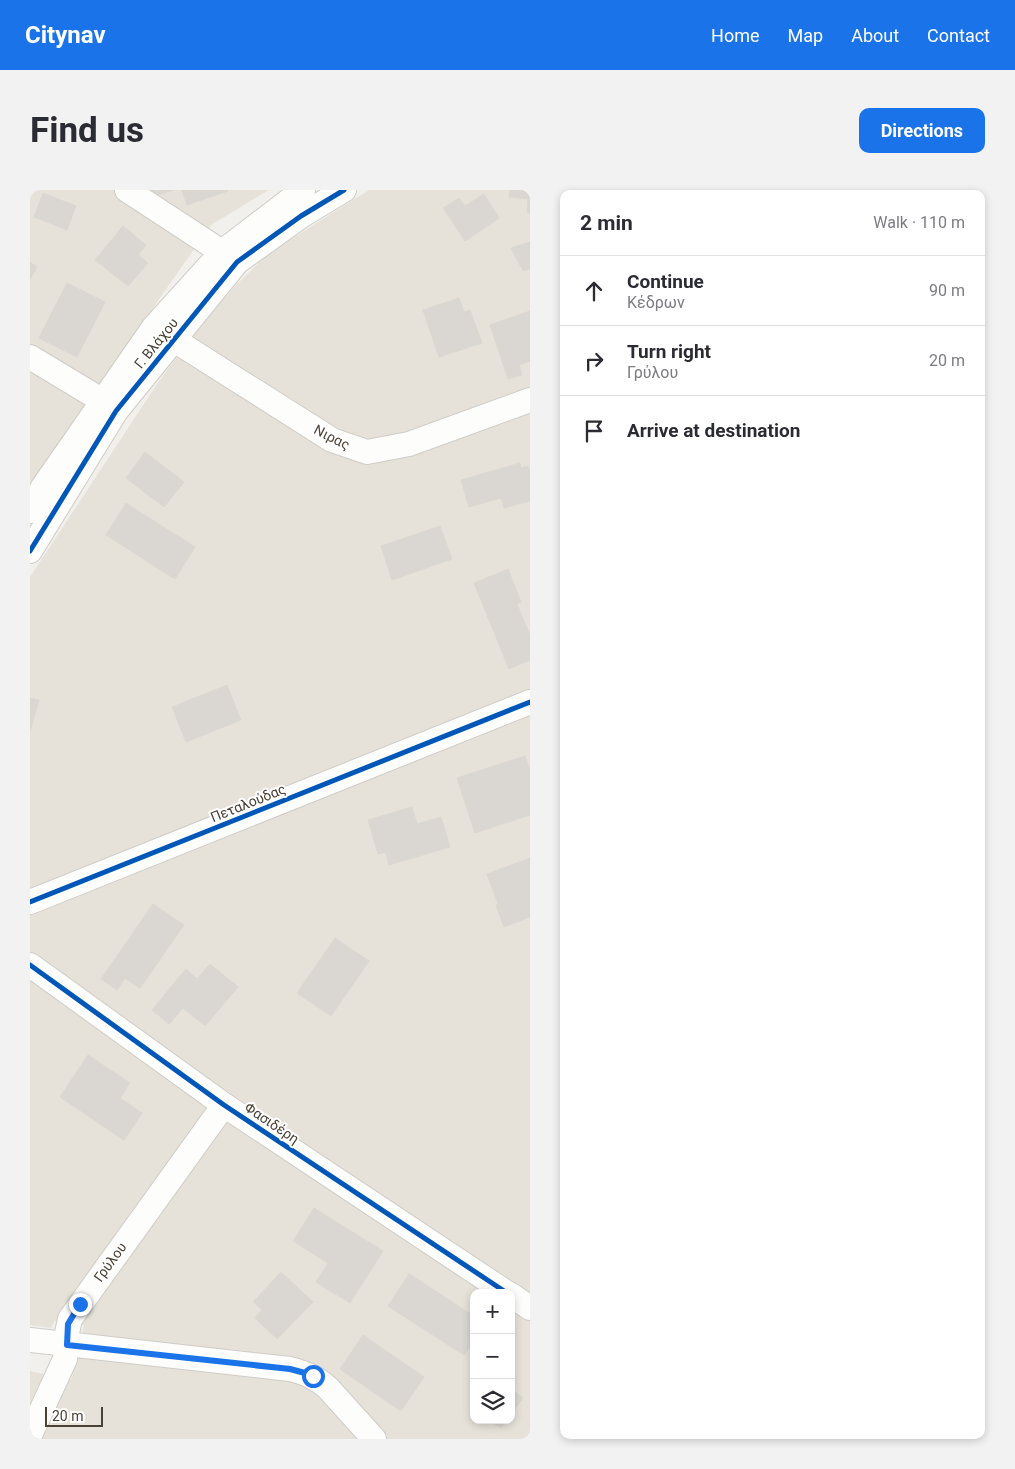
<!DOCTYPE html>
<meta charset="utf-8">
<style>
:root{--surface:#fff;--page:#f2f2f3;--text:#2b2b33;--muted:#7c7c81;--line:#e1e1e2;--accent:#1a73e8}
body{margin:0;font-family:Roboto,sans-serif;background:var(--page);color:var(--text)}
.controls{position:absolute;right:15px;bottom:15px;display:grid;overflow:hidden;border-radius:10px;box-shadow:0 2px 8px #0003}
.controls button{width:45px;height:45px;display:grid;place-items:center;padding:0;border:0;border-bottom:1px solid var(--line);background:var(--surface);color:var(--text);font:25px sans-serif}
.scale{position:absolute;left:15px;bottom:12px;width:58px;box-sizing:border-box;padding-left:5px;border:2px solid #4a4136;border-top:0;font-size:14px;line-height:18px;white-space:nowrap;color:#4a4136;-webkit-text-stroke:4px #fff;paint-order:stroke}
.stop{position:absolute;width:15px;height:15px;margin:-11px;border:4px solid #1a73e8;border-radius:50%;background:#fff}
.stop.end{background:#1a73e8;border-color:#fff;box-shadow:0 1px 5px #0008}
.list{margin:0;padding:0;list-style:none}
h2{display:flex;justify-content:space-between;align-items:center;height:65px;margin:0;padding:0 20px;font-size:21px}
h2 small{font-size:16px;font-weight:400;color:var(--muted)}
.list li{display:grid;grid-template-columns:32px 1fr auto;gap:15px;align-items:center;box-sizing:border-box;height:70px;padding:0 20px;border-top:1px solid var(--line)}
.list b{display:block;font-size:19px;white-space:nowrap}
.list p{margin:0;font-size:16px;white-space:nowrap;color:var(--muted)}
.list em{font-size:16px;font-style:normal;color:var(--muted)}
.icon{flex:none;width:28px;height:28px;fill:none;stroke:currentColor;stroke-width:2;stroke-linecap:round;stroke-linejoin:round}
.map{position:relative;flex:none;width:500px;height:1249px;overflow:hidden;border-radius:10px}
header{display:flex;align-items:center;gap:30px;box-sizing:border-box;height:70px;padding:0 25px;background:var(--accent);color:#fff}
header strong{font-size:24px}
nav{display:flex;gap:28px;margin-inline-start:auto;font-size:18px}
.intro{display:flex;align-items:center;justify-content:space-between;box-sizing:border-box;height:120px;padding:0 30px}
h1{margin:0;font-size:35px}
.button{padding:12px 22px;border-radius:10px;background:var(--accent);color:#fff;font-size:18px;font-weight:700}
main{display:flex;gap:30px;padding:0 30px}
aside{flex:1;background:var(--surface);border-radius:10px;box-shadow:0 2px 8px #0003}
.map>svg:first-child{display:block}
.residential{fill:#e7e2d9;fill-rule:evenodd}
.building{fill:#dad7d2;stroke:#dbd7d1}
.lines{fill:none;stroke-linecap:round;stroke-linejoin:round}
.minor-casing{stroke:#cfccc7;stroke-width:26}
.minor{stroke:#fdfdfc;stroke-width:24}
.cycleway-casing{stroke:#fff;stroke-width:8}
.cycleway{stroke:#0057b8;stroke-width:5}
.route{stroke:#1a73e8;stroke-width:6}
.labels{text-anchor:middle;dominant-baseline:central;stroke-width:4;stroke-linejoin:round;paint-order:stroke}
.street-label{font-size:14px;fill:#4a4136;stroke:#fff}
</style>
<header>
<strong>Citynav</strong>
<nav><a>Home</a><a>Map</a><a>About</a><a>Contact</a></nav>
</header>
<div class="intro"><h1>Find us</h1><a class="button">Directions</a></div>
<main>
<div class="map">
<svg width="500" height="1249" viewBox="0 0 500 1249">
<rect width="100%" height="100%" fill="#f2f0ec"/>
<!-- residential -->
<g class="residential">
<path d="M0,0h239l-58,35 -119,170 -62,93z"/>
<path d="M339,0h161v1249h-500v-68l41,9 13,-55 -29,-4 -4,7 -21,-3v-748l129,-196 39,-53 38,-43 33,-32zM444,1103h37v127h-37z"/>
</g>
<!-- building -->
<g class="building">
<path d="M117,0h26l-24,8z"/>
<path d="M152,0h45l1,1 -41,14z"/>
<path d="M480,0h20v23l-3,-1 1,-13 -19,-2z"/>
<path d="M13,3l33,13 -9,24 -33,-13z"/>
<path d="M454,4l15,24 -34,23 -22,-33 16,-10 6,8z"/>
<path d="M93,36l23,19 -8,10 10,8 -20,23 -33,-26z"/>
<path d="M500,52v27l-7,2 -12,-23z"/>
<path d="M0,72l7,5 -7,13z"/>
<path d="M37,93l38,19 -28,55 -38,-19z"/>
<path d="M429,108l5,14 6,-2 12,33 -43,14 -16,-47z"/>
<path d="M500,121v50l-11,4 3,10 -14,4 -18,-54z"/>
<path d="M115,262l39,30 -20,25 -38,-29z"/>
<path d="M490,273l1,5 7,-2 2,6v29l-26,7 -3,-10 -32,9 -8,-27z"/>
<path d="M96,313l69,44 -20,32 -69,-44z"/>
<path d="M410,336l12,33 -60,21 -11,-34z"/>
<path d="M478,379l13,33 -4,2 13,31v25l-21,9 -35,-86z"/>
<path d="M197,495l14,35 -55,22 -14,-35z"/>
<path d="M0,508l9,2 -9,31z"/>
<path d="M495,566l5,14v45l-55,18 -18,-55z"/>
<path d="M382,617l5,17 24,-7 9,30 -61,18 -3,-13 -8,2 -10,-34z"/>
<path d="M500,668v59l-26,10 -8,-22 2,-1 -11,-30z"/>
<path d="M123,714l31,21 -44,63 -15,-10 -8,12 -16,-11z"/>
<path d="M305,748l34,23 -38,55 -34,-23z"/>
<path d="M180,774l28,23 -33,39 -22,-18 -14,16 -17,-14 34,-41 11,10z"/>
<path d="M58,865l42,28 -10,15 22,15 -18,27 -64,-43z"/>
<path d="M284,1018l69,43 -33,52 -34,-21 12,-19 -35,-22z"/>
<path d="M251,1082l32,30 -36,37 -22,-21 7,-8 -9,-8z"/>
<path d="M379,1084l65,42v25l-10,14 -76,-49z"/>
<path d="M333,1145l61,42 -23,34 -61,-42z"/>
<path d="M481,1199l12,9 -12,16z"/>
<path d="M459,1230h18l-6,8z"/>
</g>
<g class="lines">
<!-- minor casing -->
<g class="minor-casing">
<g id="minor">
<path d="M97,0l107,70"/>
<path d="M130,141l172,109 35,12 42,-8 121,-44"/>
<path d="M0,167l73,44 12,10"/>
<path d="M0,321l13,-24 111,-160 68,-75 81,-62"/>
<path d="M0,361l86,-140 121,-149 64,-46 43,-26"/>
<path d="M0,712l500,-200"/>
<path d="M0,775l194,140 283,188"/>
<path d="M481,1105l19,13"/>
<path d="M0,1150l260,29c15,4 26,8 38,19l46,51"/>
<path d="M0,1245l35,-76 2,-26 3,-14 154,-214"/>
</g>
</g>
<!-- minor -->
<use href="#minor" class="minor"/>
<!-- cycleway casing -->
<g class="cycleway-casing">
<g id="cycleway">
<path d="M0,361l86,-140 121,-149 64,-46 43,-26"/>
<path d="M0,712l500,-200"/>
<path d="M0,775l194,140 283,188"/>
</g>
</g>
<!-- cycleway -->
<use href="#cycleway" class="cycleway"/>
</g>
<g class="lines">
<!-- route -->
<path class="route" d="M50,1114l-12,20 -1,21 223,24 15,4 8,3"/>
</g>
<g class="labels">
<!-- street labels -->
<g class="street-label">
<text transform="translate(126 153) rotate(-51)">Γ. Βλάχου</text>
<text transform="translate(302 247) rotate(27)">Νιρας</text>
<text transform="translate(218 613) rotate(-22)">Πεταλούδας</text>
<text transform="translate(242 933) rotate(34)">Φασιδέρη</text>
<text transform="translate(80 1072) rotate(-54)">Γρύλου</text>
</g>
</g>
</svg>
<div class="controls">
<button>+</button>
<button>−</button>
<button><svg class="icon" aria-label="layers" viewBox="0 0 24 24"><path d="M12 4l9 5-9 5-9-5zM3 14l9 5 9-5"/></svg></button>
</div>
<div class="scale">20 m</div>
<div class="stop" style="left:283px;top:1186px"></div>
<div class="stop end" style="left:50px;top:1114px"></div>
</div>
<aside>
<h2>2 min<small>Walk · 110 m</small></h2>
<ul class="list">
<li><svg class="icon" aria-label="ahead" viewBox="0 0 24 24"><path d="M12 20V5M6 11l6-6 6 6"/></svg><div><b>Continue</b><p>Κέδρων</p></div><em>90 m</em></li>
<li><svg class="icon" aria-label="right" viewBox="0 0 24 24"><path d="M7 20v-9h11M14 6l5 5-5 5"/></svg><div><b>Turn right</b><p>Γρύλου</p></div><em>20 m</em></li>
<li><svg class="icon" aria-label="arrive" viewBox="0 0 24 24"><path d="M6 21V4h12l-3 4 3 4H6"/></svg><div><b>Arrive at destination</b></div></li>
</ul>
</aside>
</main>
